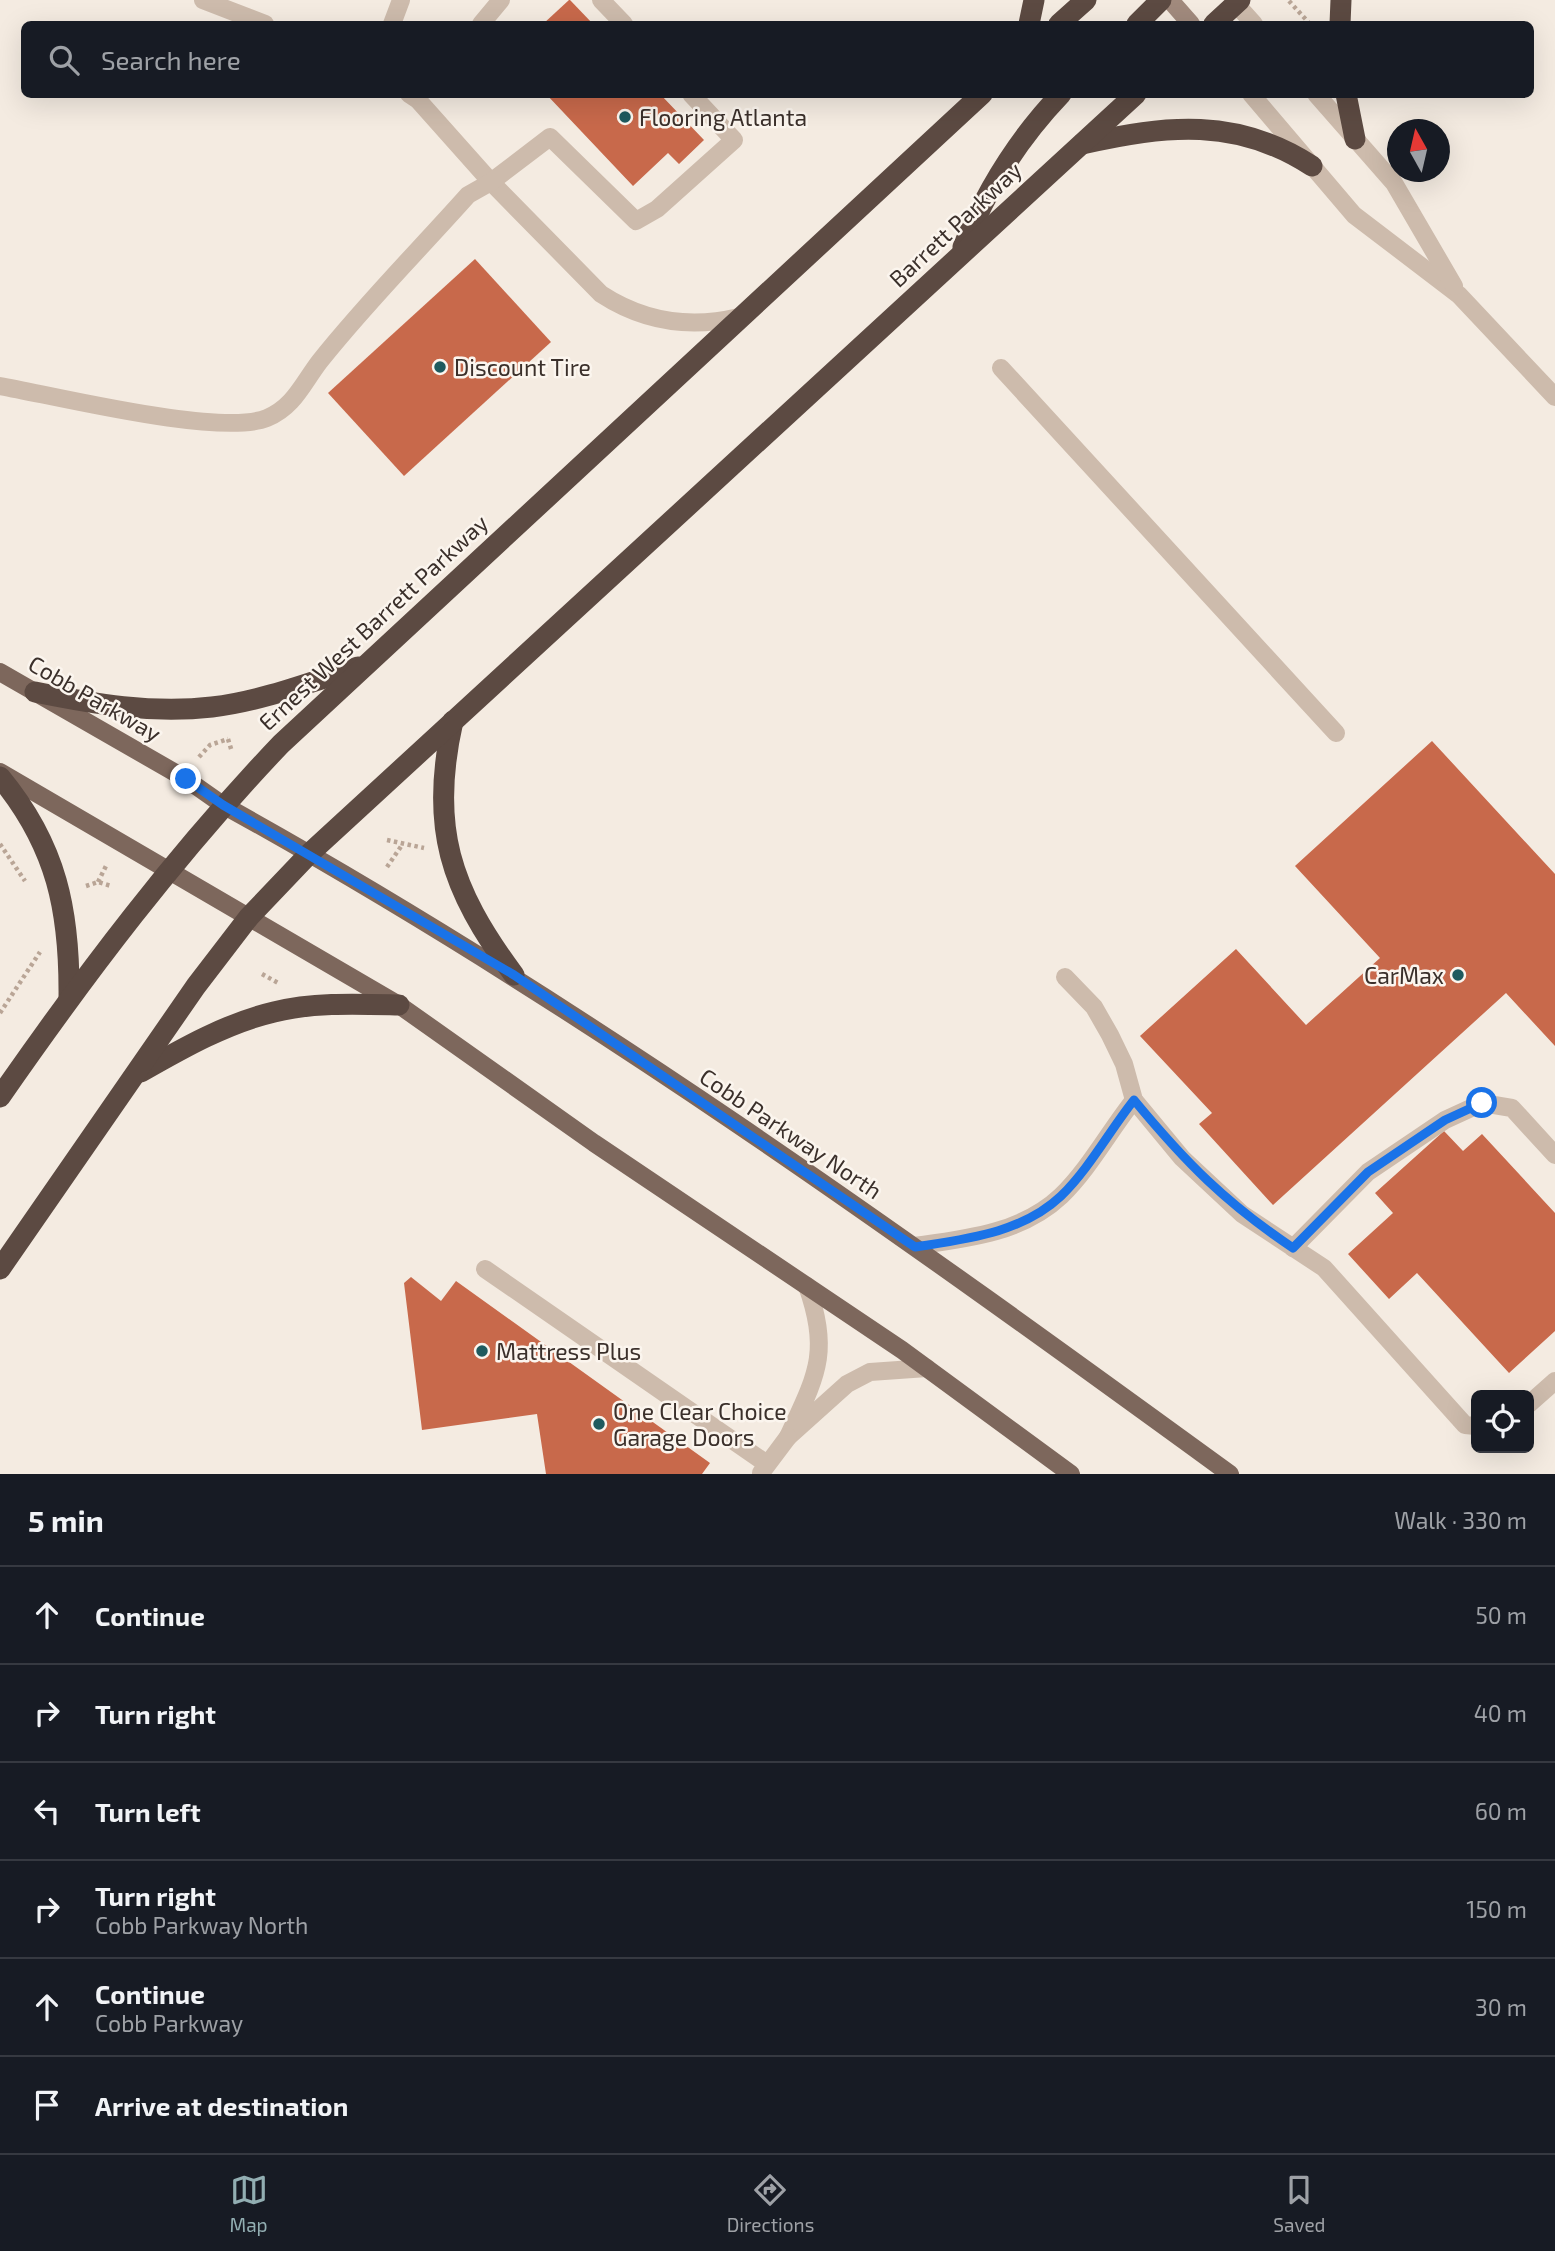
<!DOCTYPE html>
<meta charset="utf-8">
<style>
:root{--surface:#171b24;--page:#242831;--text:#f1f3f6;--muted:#9ea1a6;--line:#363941;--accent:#92aeb2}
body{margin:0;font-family:"Exo 2",sans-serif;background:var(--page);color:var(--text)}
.controls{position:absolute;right:21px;bottom:21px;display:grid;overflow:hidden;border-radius:10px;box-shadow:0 7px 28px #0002}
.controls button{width:63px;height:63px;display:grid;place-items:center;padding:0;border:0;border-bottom:2px solid var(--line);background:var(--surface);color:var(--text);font:35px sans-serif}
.compass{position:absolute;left:1387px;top:119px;width:63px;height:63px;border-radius:50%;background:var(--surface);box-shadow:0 7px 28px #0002;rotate:352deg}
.stop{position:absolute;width:21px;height:21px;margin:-16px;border:5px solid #1a73e8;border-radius:50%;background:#fff}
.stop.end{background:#1a73e8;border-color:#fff;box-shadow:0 2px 7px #0008}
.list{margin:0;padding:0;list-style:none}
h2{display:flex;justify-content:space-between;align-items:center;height:91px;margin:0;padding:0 28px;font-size:30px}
h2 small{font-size:23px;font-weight:400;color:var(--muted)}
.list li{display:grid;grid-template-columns:46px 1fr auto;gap:21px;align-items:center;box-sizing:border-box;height:98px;padding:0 28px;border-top:2px solid var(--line)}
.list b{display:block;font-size:26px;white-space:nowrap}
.list p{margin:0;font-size:23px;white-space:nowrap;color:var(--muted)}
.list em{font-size:23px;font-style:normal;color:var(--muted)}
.icon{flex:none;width:38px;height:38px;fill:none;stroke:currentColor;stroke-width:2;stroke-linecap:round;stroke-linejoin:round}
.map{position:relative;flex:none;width:1555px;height:1474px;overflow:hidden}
.search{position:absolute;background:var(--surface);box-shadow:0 7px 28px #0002;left:21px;right:21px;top:21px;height:77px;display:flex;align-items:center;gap:18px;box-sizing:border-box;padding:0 24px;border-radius:10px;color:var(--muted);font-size:26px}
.sheet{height:679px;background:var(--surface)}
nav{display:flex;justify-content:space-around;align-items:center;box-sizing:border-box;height:98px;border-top:2px solid var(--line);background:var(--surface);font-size:19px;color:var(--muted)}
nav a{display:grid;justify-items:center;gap:4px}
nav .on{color:var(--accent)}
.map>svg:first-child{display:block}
.building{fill:#c8694b}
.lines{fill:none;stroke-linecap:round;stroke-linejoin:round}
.path{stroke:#b9a596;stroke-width:4.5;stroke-dasharray:3.5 3.5;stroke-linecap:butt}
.lane{stroke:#cdbbac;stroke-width:18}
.street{stroke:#cdbbac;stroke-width:18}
.secondary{stroke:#a18a7d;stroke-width:18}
.primary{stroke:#7d675c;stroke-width:18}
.highway{stroke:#5c4a42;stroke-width:21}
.route{stroke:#1a73e8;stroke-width:9}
.poi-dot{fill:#1f5a5e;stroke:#fbf5ee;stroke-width:2.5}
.labels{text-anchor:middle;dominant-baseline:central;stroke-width:5;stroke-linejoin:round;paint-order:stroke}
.poi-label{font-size:23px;fill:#3b302b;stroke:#fbf5ee;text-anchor:start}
.street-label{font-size:23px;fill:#3b302b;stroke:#fbf5ee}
</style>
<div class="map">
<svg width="1555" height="1474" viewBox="0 0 1555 1474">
<rect width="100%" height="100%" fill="#f4ebe1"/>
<!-- building -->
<g class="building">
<path d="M570,0l23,24h-50l26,-24z"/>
<path d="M546,94h114l44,46 -25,24 -11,-11 -35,33z"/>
<path d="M475,259l76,83 -147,134 -76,-83z"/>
<path d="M1432,741l123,133v172l-49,-53 -233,212 -74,-81 13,-11 -72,-77 96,-87 70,76 74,-67 -85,-92z"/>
<path d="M1444,1131l19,20 19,-17 73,79v118l-46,42 -92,-100 -28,26 -41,-45 45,-41 -18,-20z"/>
<path d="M411,1277l30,24 15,-20 254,182 -8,11h-156l-9,-60 -115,16 -18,-147z"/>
</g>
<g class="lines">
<!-- path -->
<g class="path">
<path d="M1289,1l21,23"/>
<path d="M228,739l4,13"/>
<path d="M199,757l11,-12 18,-6"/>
<path d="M387,840l37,8"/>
<path d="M0,844l25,37"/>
<path d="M387,867l15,-22"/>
<path d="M98,882l9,-18"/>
<path d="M86,886l12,-4 13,4"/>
<path d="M262,974l18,10"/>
<path d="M0,1013l40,-61"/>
</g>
<!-- lane -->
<g class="lane">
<path d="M203,0l62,24"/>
<path d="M601,0l23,24"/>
<path d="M392,24l9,-24"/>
<path d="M481,24l20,-24"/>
<path d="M409,94l9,6 73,82 110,112c43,28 88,35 138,23"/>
<path d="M1001,368l335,365"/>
<path d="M0,386c56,10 221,51 267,32 27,-11 36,-35 53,-57 46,-58 99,-111 148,-166l23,-13 59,-45 86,84 21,-12 77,-69 -43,-46"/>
<path d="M1065,977l29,30 16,28 14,29 10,36 48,58 60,56 82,54 141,157 11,1"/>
<path d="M915,1246c51,-7 107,-13 146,-50 28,-27 49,-66 73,-96"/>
<path d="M1293,1248l75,-76 77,-52 37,-17 30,5 43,47"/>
<path d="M485,1269l282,195"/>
<path d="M807,1286c24,67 9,90 -19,151l59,-53 23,-12 57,-4"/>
<path d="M1529,1404l26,-23"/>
<path d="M761,1473l27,-36"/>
</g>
<!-- street -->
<g class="street">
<path d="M1236,4l18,20"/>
<path d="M1251,94l103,121 105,80 96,102"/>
<path d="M1316,94l78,89 60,103"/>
</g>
<!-- secondary -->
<path class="secondary" d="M1170,0l21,24"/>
<!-- primary -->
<g class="primary">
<path d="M0,672l186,107 37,26c353,195 681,432 1007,669"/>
<path d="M0,772l399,233 195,138 308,207 169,124"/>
</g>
<!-- highway -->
<g class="highway">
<path d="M1029,24l5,-24"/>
<path d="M1059,24l27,-24"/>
<path d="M1137,24l24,-24"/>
<path d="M1214,24l26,-24"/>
<path d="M1340,24l1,-24"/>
<path d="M1346,94l9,45"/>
<path d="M1082,144c84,-19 155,-27 230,22"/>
<path d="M963,247c24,-58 54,-107 98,-153"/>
<path d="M35,692c59,12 117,22 177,15 50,-6 99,-25 146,-40"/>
<path d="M453,721c-24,105 -3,168 61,254"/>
<path d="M0,777c57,69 70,134 69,222"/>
<path d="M141,1072c42,-24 86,-49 133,-60 40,-10 84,-8 125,-7"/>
<path d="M0,1097c86,-124 177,-244 281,-353l701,-650"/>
<path d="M0,1269l196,-283 53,-69 61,-64 826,-759"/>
</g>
</g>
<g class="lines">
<!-- route -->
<path class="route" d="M186,779l37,26 291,170 401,272c51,-8 107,-14 146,-51 28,-27 49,-66 73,-96 52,63 92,103 159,148l75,-76 77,-52 37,-17"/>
</g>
<!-- markers -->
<g class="poi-dot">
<circle cx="625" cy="117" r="7"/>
<circle cx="440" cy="367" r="7"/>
<circle cx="1458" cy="975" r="7"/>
<circle cx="482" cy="1351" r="7"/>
<circle cx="599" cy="1424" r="7"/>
</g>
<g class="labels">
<!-- poi labels -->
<g class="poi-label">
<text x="639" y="117">Flooring Atlanta</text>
<text x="454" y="367">Discount Tire</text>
<text x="1444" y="975" text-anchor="end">CarMax</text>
<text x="496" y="1351">Mattress Plus</text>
<text x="613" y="1411">One Clear Choice<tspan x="613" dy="26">Garage Doors</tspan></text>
</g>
<!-- street labels -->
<g class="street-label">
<text transform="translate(955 224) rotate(-43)">Barrett Parkway</text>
<text transform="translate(373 622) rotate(-43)">Ernest West Barrett Parkway</text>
<text transform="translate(95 698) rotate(30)">Cobb Parkway</text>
<text transform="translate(791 1133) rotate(34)">Cobb Parkway North</text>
</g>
</g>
</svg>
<div class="controls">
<button><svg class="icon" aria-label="locate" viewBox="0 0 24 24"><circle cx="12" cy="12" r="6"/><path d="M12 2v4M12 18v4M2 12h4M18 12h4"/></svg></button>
</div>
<svg class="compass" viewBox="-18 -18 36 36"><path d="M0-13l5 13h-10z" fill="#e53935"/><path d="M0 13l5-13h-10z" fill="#9ea1a6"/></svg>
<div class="stop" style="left:1482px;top:1103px"></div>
<div class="stop end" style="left:186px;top:779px"></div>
<div class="search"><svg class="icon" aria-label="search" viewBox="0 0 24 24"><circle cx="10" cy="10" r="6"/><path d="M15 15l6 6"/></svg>Search here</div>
</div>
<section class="sheet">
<h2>5 min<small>Walk · 330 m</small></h2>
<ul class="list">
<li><svg class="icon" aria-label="ahead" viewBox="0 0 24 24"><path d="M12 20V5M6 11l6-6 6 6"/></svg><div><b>Continue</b></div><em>50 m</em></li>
<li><svg class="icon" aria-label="right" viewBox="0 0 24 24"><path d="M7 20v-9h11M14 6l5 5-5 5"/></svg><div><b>Turn right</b></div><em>40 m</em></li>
<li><svg class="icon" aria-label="left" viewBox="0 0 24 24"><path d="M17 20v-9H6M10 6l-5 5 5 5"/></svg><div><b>Turn left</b></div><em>60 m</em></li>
<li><svg class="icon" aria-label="right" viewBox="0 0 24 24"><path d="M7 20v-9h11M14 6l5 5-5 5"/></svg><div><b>Turn right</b><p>Cobb Parkway North</p></div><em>150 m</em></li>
<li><svg class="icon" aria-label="ahead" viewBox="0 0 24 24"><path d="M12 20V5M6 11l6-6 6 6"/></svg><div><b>Continue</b><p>Cobb Parkway</p></div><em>30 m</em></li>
<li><svg class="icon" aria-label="arrive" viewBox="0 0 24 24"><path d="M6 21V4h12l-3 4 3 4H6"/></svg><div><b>Arrive at destination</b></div></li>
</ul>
</section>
<nav>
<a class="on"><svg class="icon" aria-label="map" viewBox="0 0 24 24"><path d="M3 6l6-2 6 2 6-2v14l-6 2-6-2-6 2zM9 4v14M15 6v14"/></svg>Map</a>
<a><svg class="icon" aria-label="directions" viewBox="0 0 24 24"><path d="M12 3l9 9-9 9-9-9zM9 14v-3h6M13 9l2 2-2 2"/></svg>Directions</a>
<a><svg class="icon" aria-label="saved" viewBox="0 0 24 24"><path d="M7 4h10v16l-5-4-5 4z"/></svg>Saved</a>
</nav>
